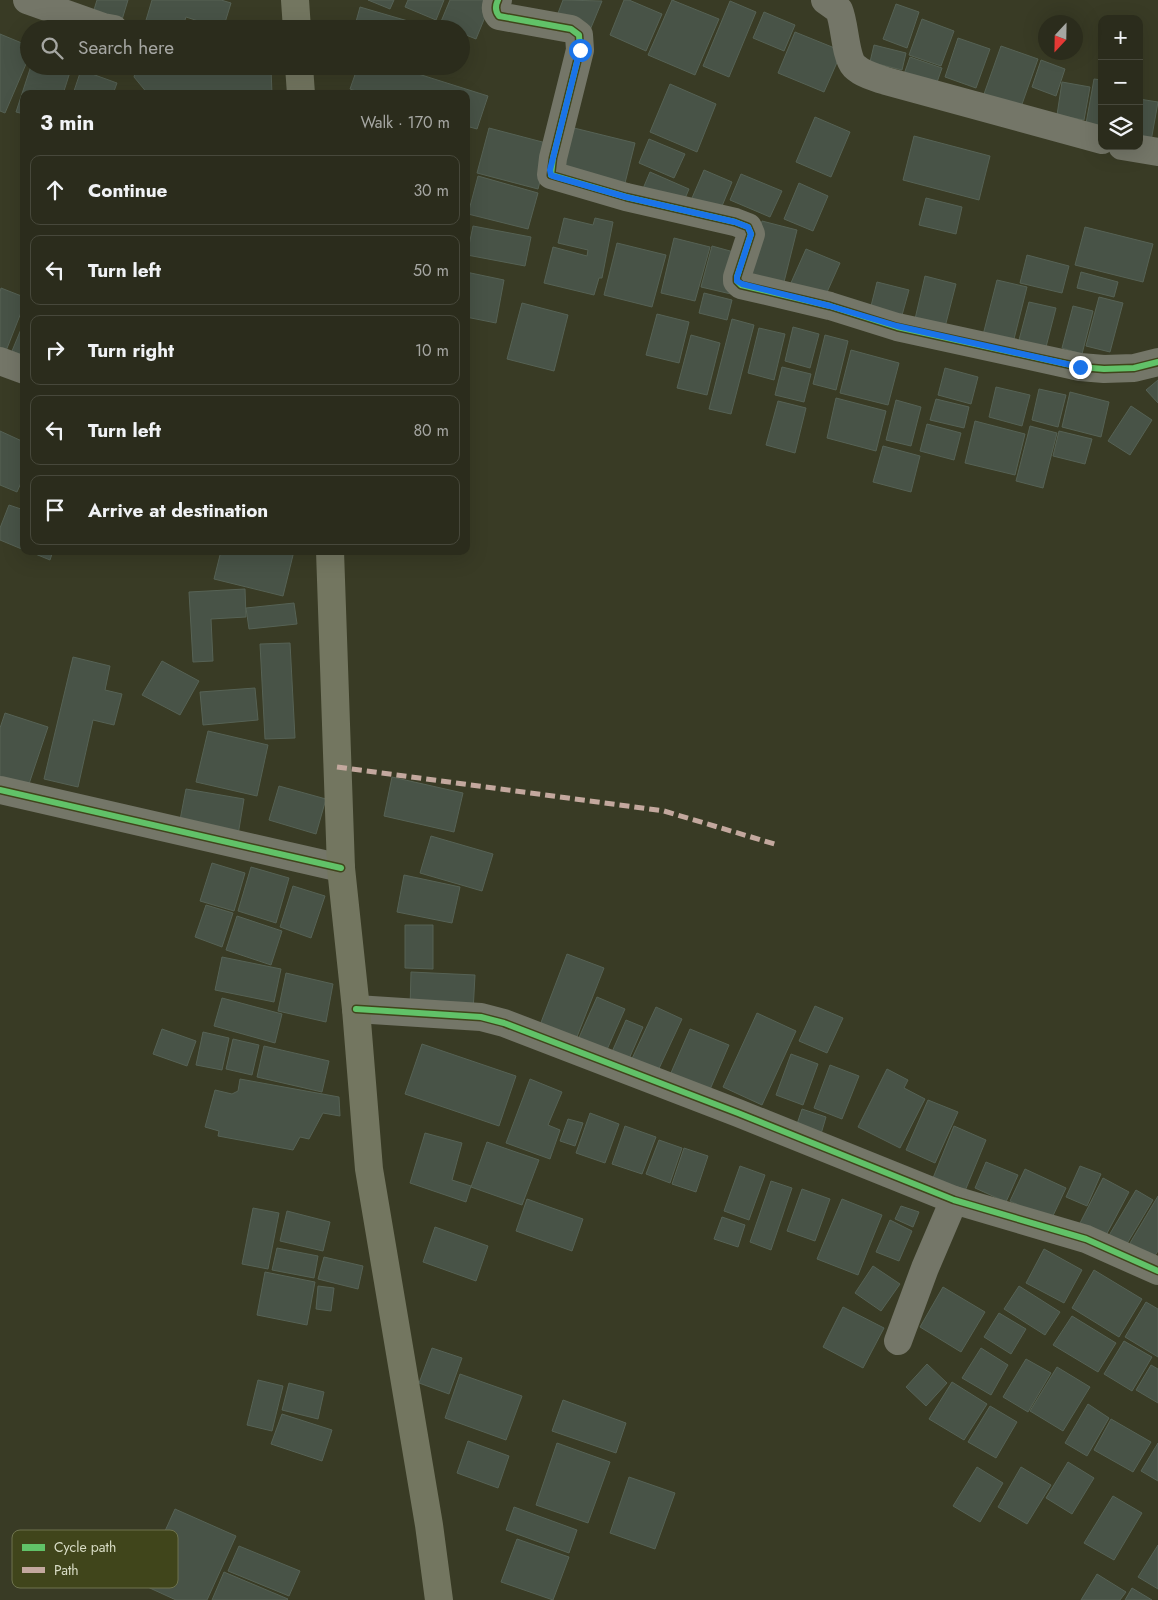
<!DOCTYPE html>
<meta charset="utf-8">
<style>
:root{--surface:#2b2c1c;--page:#333425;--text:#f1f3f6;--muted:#a6a7a3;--line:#47483b}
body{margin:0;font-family:Jost,sans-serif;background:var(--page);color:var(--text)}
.controls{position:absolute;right:15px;top:15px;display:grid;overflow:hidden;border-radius:10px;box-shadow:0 5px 20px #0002}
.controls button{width:45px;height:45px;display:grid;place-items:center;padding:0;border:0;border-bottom:1px solid var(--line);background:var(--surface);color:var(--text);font:25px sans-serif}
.compass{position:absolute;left:1038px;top:15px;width:45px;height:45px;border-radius:50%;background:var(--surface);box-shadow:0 5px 20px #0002;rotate:202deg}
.stop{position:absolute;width:15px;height:15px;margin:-11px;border:4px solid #1a73e8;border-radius:50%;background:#fff}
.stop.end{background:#1a73e8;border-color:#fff;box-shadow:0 1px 5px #0008}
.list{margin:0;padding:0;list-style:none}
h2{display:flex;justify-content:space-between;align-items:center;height:65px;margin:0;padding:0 20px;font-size:21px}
h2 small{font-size:16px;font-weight:400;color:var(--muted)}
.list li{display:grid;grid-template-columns:32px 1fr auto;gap:15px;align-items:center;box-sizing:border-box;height:70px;margin:0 10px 10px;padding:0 10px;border:1px solid var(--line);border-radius:10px}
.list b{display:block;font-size:19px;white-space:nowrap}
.list em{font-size:16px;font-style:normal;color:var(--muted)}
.icon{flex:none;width:28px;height:28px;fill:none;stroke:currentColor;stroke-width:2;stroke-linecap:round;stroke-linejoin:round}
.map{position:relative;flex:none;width:1158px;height:1600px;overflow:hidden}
.search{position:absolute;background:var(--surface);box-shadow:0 5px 20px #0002;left:20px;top:20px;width:450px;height:55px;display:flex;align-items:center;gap:12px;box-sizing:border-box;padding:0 18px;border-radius:28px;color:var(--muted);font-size:19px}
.panel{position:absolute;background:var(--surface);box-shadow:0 5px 20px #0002;left:20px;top:90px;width:450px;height:465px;border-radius:10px}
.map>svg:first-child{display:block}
.building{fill:#485347;stroke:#566255}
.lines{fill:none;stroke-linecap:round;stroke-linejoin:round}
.minor{stroke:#747668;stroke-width:28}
.primary{stroke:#737660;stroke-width:28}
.quiet{stroke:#c3a89e;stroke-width:5;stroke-dasharray:10 5;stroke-linecap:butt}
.cycleway-casing{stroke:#40451b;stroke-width:9}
.cycleway{stroke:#61c268;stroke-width:6}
.route{stroke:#1a73e8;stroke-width:6}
.key{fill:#40451b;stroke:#6e734e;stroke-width:1}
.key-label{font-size:14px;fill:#d9ddc6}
</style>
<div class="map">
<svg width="1158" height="1600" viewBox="0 0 1158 1600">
<rect width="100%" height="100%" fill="#393b25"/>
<!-- building -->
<g class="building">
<path d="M97,0h31l-7,23 -28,-10z"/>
<path d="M152,0h69l10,3 -8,26 -37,-12 -4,12h-31l-7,-2z"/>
<path d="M368,0h26l-4,9z"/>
<path d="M408,0h36l-8,20 -31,-13z"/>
<path d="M450,0h42l-16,39 -15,-6v-4h-11l-10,-5z"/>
<path d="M563,0l39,1 -14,34 -33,-14z"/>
<path d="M624,0h5l33,14 -16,37 -36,-16z"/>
<path d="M672,0l47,19 -24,56 -47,-20z"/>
<path d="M730,1l26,11 -27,65 -26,-11z"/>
<path d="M896,4l23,8 -12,36 -24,-9z"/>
<path d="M360,7l72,21 -78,1z"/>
<path d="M764,12l31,13 -11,26 -31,-13z"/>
<path d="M922,19l32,12 -13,35 -32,-11z"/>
<path d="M795,32l47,19 -18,41 -46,-19z"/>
<path d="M0,34l29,12v11l-24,56 -5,-2z"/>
<path d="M958,38l32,11 -14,39 -31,-11z"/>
<path d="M874,45l32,8 -4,17 -32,-8z"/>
<path d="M1001,46l37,13 -17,48 -37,-13z"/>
<path d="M910,57l32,11 -7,20 -32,-11z"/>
<path d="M1041,60l24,9 -9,27 -24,-9z"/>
<path d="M31,66h31l9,3 -8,25h-39v20l-8,-2z"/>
<path d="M137,66h90l19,5 25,-2 1,25h-124l-14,-17z"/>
<path d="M358,66h35l95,30 -11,33 -11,-3v-32h-102l-14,-5z"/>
<path d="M81,70l36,13 -4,11h-40z"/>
<path d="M1094,79l8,1v52l-17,-3z"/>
<path d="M1062,82l28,5 -6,33 -27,-5z"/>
<path d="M670,84l46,20 -19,48 -47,-20z"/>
<path d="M1139,99l19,3 -8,45 -11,-2z"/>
<path d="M815,117l35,15 -19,45 -35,-15z"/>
<path d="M489,128l61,16 -12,45 -61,-16z"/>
<path d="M574,128l61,15 -12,48 -61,-16z"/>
<path d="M914,136l76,20 -11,44 -76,-20z"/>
<path d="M649,139l36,15 -11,24 -35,-15z"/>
<path d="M704,170l28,12 -15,36 -28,-13z"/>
<path d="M650,172l39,17 -8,19 -39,-17z"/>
<path d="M741,174l41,17 -12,26 -40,-17z"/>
<path d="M478,176l60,17 -10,36 -60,-15z"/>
<path d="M799,183l29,13 -15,35 -29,-12z"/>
<path d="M926,198l36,9 -6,27 -37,-9z"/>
<path d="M564,218l29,7 2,-7 18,4 -11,56h-3l-5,17 -50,-12 9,-36 34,9 1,-6 -30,-7z"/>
<path d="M762,221l35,9 -14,56 -35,-9z"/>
<path d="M473,226l58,11 -6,29 -58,-11z"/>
<path d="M1085,227l68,17 -10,38 -68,-17z"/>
<path d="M674,238l36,9 -15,54 -34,-8z"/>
<path d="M617,243l49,12 -14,52 -48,-12z"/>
<path d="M712,246l29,8 -10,40 -30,-7z"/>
<path d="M806,249l34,14 -16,36 -34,-14z"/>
<path d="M1027,255l42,11 -7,27 -42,-10z"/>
<path d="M466,272l38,8 -8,43 -30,-6z"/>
<path d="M1081,272l37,10 -4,15 -37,-9z"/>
<path d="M925,276l31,8 -11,43 -30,-8z"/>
<path d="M997,280l30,7 -14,56 -30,-8z"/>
<path d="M877,282l32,8 -10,36 -31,-8z"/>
<path d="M1,288l23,9v8l-20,51 -4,-2v-62z"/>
<path d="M704,293l28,7 -5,20 -28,-7z"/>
<path d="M1099,297l24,6 -13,49 -24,-6z"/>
<path d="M1029,302l27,6 -10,39 -27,-7z"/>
<path d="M522,303l46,12 -14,56 -47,-12z"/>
<path d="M1073,306l20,5 -11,43 -20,-6z"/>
<path d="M657,314l32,8 -10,41 -33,-8z"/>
<path d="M732,319l22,6 -23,89 -22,-5z"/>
<path d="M24,322v34l-12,-5z"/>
<path d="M793,327l26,7 -9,34 -25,-7z"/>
<path d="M759,328l26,6 -11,46 -26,-7z"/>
<path d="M691,335l29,8 -13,52 -30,-7z"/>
<path d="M825,335l23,6 -12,49 -23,-6z"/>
<path d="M851,350l48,13 -11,42 -48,-12z"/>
<path d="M782,367l29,7 -7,28 -29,-7z"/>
<path d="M945,368l33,9 -7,27 -33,-9z"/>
<path d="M1158,380v23l-12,-13z"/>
<path d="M996,387l34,8 -8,31 -33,-9z"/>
<path d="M1039,389l27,6 -8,32 -26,-7z"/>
<path d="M1070,392l39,10 -8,35 -39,-10z"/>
<path d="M836,398l50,13 -10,40 -49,-13z"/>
<path d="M936,399l33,8 -5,21 -34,-8z"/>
<path d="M896,400l25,7 -10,39 -25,-6z"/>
<path d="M778,401l28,7 -11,45 -29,-8z"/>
<path d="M1131,406l21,14 -22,35 -22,-14z"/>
<path d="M975,421l50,13 -10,41 -50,-12z"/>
<path d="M927,424l34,9 -7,27 -34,-9z"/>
<path d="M1030,426l27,7 -14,55 -27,-7z"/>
<path d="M0,431l24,11v34l-7,16 -17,-7z"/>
<path d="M1059,431l33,8 -7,25 -32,-8z"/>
<path d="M883,446l37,10 -9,36 -38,-10z"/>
<path d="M9,505l15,5v40l-24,-10v-12z"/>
<path d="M28,551h25l-3,9z"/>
<path d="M221,551h73l-11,45 -69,-17z"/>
<path d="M245,589l1,28 -35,2 2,42 -20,1 -4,-70z"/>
<path d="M294,603l3,21 -48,5 -3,-21z"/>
<path d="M290,643l5,95 -30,1 -5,-95z"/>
<path d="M73,657l37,9 -5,24 17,4 -8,31 -21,-5 -15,67 -34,-8z"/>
<path d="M162,661l37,20 -19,34 -38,-20z"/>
<path d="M255,688l3,32 -55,5 -3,-33z"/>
<path d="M5,713l43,14 -22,66 -26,-9v-56z"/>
<path d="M208,731l60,14 -11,51 -61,-14z"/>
<path d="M392,777l71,16 -9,39 -70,-16z"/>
<path d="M279,786l47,13 -10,35 -47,-14z"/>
<path d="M186,789l58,10 -6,36 -59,-10z"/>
<path d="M431,836l62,18 -11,37 -62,-18z"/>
<path d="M212,863l33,10 -11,38 -34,-10z"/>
<path d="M251,867l38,11 -13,45 -38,-12z"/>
<path d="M404,875l56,12 -8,36 -55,-11z"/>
<path d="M293,886l32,10 -14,42 -31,-11z"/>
<path d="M206,905l27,8 -11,34 -27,-10z"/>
<path d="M237,916l45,15 -11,34 -45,-15z"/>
<path d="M405,925h28v44l-28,-1z"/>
<path d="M567,954l37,14 -31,79 -36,-14z"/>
<path d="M222,957l59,12 -7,33 -59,-12z"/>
<path d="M411,972l64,3 -2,37 -63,-2z"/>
<path d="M286,973l47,11 -7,38 -48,-11z"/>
<path d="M597,997l28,12 -20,45 -28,-12z"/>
<path d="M222,998l60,16 -7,29 -61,-17z"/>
<path d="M815,1006l28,12 -16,35 -28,-12z"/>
<path d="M656,1007l26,12 -26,56 -26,-12z"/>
<path d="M757,1013l39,18 -34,74 -39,-18z"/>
<path d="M626,1020l17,7 -18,41 -17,-7z"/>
<path d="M162,1029l34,12 -9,25 -34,-12z"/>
<path d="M690,1029l39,16 -23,54 -39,-17z"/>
<path d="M203,1032l26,6 -7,32 -26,-5z"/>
<path d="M233,1039l26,6 -7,30 -26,-6z"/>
<path d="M422,1044l94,32 -17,50 -94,-32z"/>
<path d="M264,1046l65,15 -7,31 -65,-15z"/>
<path d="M791,1054l27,10 -15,41 -27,-10z"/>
<path d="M830,1065l29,11 -17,43 -28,-11z"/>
<path d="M887,1069l21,11 -4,8 21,11 -25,49 -42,-21z"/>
<path d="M240,1079l99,18 1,19 -17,-3 -14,26 -9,-2 -7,13 -75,-14 1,-5 -14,-4 10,-37 17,4 6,-3z"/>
<path d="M530,1079l32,13 -14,33 12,5 -10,29 -44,-16z"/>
<path d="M928,1100l30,12 -23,51 -29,-13z"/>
<path d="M802,1109l24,8 -5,17 -25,-7z"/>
<path d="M590,1113l29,11 -14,39 -29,-10z"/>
<path d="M568,1119l15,4 -8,23 -15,-5z"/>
<path d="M625,1126l31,11 -14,37 -30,-10z"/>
<path d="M954,1126l32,14 -21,51 -32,-13z"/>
<path d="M425,1133l37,10 -10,37 19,6 -5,16 -56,-19z"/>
<path d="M659,1140l23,8 -12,35 -24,-9z"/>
<path d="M487,1142l52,18 -17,45 -51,-18z"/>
<path d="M684,1148l24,8 -12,36 -24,-8z"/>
<path d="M986,1162l32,13 -12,27 -31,-14z"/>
<path d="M740,1166l25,9 -16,45 -25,-9z"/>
<path d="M1080,1166l21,8 -14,32 -21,-9z"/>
<path d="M1025,1169l41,19 -15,32 -41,-19z"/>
<path d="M1103,1178l26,14 -25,47 -25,-14z"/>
<path d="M771,1181l21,7 -21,62 -21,-8z"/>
<path d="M802,1189l28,10 -15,42 -28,-10z"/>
<path d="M1136,1190l17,10 -28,47 -17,-10z"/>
<path d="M1158,1196v55l-4,6 -24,-14z"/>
<path d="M527,1199l56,20 -11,32 -56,-20z"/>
<path d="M842,1199l40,16 -24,60 -41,-16z"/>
<path d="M901,1206l18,6 -6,15 -18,-8z"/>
<path d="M253,1208l26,5 -11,56 -26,-5z"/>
<path d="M287,1211l43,11 -7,29 -43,-10z"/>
<path d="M722,1217l23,8 -7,22 -24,-8z"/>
<path d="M890,1220l22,11 -13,30 -23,-9z"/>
<path d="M435,1227l53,19 -12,35 -53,-19z"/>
<path d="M277,1248l41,8 -4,22 -42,-8z"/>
<path d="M1044,1249l38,21 -18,33 -38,-20z"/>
<path d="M324,1257l39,9 -5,23 -40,-10z"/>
<path d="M873,1266l27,18 -19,27 -26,-18z"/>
<path d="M1094,1270l48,29 -23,38 -47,-29z"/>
<path d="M265,1272l50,10 -8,43 -50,-10z"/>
<path d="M318,1286l16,2 -3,23 -15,-2z"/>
<path d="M1019,1286l41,26 -15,23 -41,-26z"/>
<path d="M943,1287l42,25 -24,40 -41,-25z"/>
<path d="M1146,1302l12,7v48l-33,-20z"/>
<path d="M843,1307l41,21 -21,40 -40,-21z"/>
<path d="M999,1313l27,16 -15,25 -27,-17z"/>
<path d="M1072,1316l44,27 -18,29 -45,-27z"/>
<path d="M1124,1341l28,16 -20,34 -28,-17z"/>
<path d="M432,1348l30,10 -13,36 -30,-11z"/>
<path d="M981,1348l27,17 -17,30 -29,-17z"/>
<path d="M1026,1359l25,14 -23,39 -25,-15z"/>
<path d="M927,1364l20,19 -21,23 -20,-19z"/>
<path d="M1151,1365l7,4v34l-22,-13z"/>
<path d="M1057,1367l33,20 -27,44 -33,-20z"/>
<path d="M460,1374l62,22 -16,44 -61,-22z"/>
<path d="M258,1380l25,6 -11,45 -25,-6z"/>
<path d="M952,1382l35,22 -23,36 -35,-21z"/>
<path d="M289,1383l35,9 -6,27 -36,-9z"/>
<path d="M563,1400l63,23 -10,30 -64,-22z"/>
<path d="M1088,1404l21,14 -22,38 -22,-13z"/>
<path d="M990,1406l27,16 -21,36 -28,-16z"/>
<path d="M282,1414l50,16 -10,31 -51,-17z"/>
<path d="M1111,1419l40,23 -18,30 -39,-22z"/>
<path d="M468,1441l41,15 -11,32 -41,-15z"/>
<path d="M557,1443l53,19 -22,61 -52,-18z"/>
<path d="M1158,1443v38l-17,-10z"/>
<path d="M1068,1462l26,16 -22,36 -26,-16z"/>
<path d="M977,1467l26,16 -23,39 -27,-16z"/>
<path d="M1021,1467l30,18 -24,39 -29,-17z"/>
<path d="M629,1477l46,16 -20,56 -45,-16z"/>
<path d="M1113,1496l29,17 -28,47 -30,-17z"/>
<path d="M514,1507l63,23 -8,23 -63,-23z"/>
<path d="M175,1509l61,27 -29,64h-31l-35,-16z"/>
<path d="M517,1539l52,18 -16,43 -52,-18z"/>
<path d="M1158,1545v44l-20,-12z"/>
<path d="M239,1546l61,25 -11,25 -61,-25z"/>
<path d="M224,1572l64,27 -1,1h-75z"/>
<path d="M1097,1574l29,18 -6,8h-39z"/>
<path d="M1132,1588l20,12h-27z"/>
</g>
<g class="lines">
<!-- minor -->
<g class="minor">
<path d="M27,0l76,27 11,2"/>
<path d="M498,0c-3,6 -3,11 1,16l72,13 8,6 1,15 -27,108 -2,17 75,22 109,25 13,5 3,7 -14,43v4l4,4 89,21 67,21 183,40 24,2 30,-1 24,-6"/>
<path d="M825,0l14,10c6,14 6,46 15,56 8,8 22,12 32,15l216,59"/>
<path d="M1122,146l36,6"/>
<path d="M0,361l24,9"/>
<path d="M0,790l341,78"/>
<path d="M356,1009l125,8 23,6 234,90 216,87 132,39 72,32"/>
<path d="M898,1341l27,-73 29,-68"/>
</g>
<!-- primary -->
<g class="primary">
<path d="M295,0l2,29"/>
<path d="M299,66l2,28"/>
<path d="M330,551l11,317 15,141 13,160 60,356 10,75"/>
</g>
<!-- quiet -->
<path class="quiet" d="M337,767l327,44 114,34"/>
<!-- cycleway casing -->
<g class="cycleway-casing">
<g id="cycleway">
<path d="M498,0c-3,6 -3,11 1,16l72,13 8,6 1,15 -27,108 -2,17 75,22 109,25 13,5 3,7 -14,43v4l4,4 89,21 67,21 183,40 24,2 30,-1 24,-6"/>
<path d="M0,790l341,78"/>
<path d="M356,1009l125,8 23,6 234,90 216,87 132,39 72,32"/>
</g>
</g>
<!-- cycleway -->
<use href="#cycleway" class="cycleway"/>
</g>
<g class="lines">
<!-- route -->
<path class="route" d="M580,50l-30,120 1,5 2,1 73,21 109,25 13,5 3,7 -14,43v4l5,3 88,22 67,20 183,41"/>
</g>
<!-- legend -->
<rect x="12" y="1530" width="166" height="58" rx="8" class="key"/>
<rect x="22" y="1544" width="23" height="7" fill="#61c268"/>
<rect x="22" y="1567" width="23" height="6" fill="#c3a89e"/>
<g class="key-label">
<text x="54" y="1552">Cycle path</text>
<text x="54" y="1575">Path</text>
</g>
</svg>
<div class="controls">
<button>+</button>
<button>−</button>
<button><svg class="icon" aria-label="layers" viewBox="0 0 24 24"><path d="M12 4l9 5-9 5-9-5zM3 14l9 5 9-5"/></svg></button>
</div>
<svg class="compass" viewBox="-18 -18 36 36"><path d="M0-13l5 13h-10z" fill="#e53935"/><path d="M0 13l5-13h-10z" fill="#a6a7a3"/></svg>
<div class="stop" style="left:580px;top:50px"></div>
<div class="stop end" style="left:1080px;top:367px"></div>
<div class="search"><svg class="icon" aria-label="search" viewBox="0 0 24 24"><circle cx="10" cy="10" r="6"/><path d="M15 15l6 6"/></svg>Search here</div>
<section class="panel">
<h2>3 min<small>Walk · 170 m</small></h2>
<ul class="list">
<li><svg class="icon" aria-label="ahead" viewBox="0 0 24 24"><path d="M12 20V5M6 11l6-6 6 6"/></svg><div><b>Continue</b></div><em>30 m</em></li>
<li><svg class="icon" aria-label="left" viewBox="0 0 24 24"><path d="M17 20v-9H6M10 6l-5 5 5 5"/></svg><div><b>Turn left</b></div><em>50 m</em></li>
<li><svg class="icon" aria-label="right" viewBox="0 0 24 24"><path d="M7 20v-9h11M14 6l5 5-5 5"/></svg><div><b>Turn right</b></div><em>10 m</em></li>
<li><svg class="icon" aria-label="left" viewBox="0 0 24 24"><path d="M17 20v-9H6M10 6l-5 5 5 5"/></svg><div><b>Turn left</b></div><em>80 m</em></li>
<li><svg class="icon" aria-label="arrive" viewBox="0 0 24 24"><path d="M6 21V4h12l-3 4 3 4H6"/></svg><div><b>Arrive at destination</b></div></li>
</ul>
</section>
</div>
